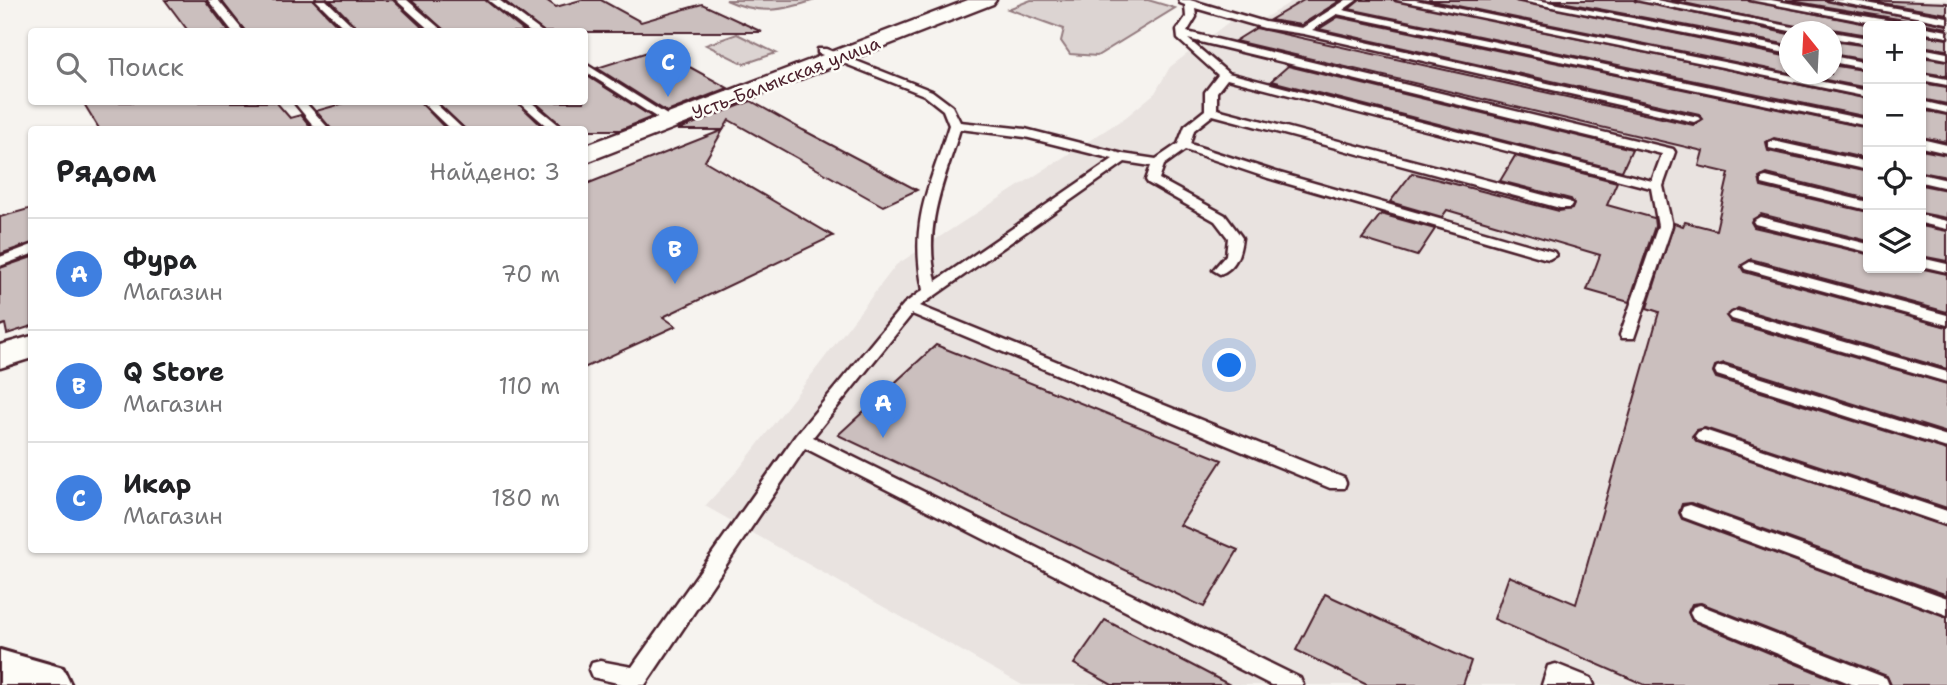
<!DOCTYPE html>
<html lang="ru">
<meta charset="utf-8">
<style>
:root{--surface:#fff;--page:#f6f6f6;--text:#202124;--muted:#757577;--line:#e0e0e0;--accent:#c8321e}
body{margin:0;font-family:"Shantell Sans",sans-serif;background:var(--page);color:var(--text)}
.controls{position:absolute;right:21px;top:21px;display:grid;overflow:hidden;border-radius:7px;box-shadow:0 2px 5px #0004}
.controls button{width:63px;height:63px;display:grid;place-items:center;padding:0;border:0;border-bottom:2px solid var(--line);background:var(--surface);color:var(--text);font:35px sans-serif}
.compass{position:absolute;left:1779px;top:21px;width:63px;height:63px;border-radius:50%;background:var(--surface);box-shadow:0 2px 5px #0004;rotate:342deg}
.you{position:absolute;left:1230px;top:366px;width:24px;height:24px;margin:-18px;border:5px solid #fff;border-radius:50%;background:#1a73e8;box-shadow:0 0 0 10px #1a73e833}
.badge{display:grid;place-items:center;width:46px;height:46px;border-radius:50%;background:var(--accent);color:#fff;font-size:23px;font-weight:700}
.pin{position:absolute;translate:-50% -58px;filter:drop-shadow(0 2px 4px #0008)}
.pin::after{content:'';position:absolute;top:37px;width:24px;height:21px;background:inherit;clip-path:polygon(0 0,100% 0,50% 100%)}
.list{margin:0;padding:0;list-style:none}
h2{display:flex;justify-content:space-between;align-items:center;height:91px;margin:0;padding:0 28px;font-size:30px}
h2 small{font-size:23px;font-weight:400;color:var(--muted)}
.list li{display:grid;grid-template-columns:46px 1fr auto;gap:21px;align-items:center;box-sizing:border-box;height:112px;padding:0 28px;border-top:2px solid var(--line)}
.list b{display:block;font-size:26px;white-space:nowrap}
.list p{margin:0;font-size:23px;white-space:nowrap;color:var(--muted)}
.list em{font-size:23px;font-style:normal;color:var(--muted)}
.icon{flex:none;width:38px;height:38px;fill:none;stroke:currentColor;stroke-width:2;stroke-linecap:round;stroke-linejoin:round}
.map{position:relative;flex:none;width:1947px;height:685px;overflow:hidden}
.search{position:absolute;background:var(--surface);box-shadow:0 2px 5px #0004;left:28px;top:28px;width:560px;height:77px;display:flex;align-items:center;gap:18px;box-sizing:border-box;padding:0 24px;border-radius:7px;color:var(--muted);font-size:26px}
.panel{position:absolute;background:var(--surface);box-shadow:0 2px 5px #0004;left:28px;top:126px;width:560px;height:427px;border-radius:7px}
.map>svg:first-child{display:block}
.built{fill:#e9e3e0;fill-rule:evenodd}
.green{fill:#dcd4d2;stroke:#937a7e;stroke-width:2}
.building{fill:#cbbfbe;stroke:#4a1f2b;stroke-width:2}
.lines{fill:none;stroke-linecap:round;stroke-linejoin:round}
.lane-casing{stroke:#4a1f2b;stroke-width:5}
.street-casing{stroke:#4a1f2b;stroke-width:5}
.primary-casing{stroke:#4a1f2b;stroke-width:6}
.lane{fill:#fdfcf7;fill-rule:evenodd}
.street{fill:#fdfcf7;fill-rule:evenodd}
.primary{fill:#fdfcf7;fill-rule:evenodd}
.labels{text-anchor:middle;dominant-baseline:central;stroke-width:5;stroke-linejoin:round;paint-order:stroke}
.far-street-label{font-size:18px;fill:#4a1f2b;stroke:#fdfcf7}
</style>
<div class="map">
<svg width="1947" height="685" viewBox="0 0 1947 685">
<rect width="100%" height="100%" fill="#f6f3ef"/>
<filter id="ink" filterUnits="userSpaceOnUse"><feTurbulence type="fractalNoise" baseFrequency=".0143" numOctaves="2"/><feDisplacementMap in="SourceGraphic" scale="14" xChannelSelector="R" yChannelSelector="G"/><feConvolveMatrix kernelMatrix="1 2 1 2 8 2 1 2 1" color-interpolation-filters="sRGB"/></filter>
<g filter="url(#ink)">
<!-- built -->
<path class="built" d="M1294,0h653v685h-925l-317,-179 34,-37 157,-204 230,-148 29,-24 15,-26 60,-46 31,-1zM1868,26h53v242h-53zM1790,32h42v42h-42z"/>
<!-- green -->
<g class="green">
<path d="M726,0h89c-33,11 -56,15 -89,0z"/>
<path d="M1031,0h117l27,8 -78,48 -27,-2 -9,-13 3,-12 -56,-20z"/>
<path d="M737,34l39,19 -32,11 -38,-19z"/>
</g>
<!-- building -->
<g class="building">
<path d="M165,0h40l24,32h-40z"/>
<path d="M221,0h92l31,32h-98z"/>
<path d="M330,0h63l34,32h-66z"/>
<path d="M411,0h74l40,32h-79z"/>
<path d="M503,0h43l10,7 25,-7h20l40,22 61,-18 60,28h-218z"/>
<path d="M1304,0h37l-40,25 -31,-5z"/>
<path d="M1360,0h33l475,99v18l-519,-108z"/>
<path d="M1428,0h86l275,57v16z"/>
<path d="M1551,0h82l156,34v11z"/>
<path d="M1670,0h77l129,26h-8v9l-36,-6 -11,3z"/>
<path d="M1786,0h39l122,25v3l-25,-5 -11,3 -7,-6z"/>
<path d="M1864,0l83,3v11z"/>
<path d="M1338,17l530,111v31l-94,-21 -8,4 2,9 100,21v27l-101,-25 -8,4 2,9 107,25v29l-107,-27 -10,8 3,5 114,27v14h51l28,6v38l-196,-53 -10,8 3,5 203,55v42l-209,-61 -12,8 5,6 216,62v49l-223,-70 -9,3 -2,6 3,6 231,72v58l-242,-80 -8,2 -5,6 5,6 250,85v68l-256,-92 -9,1 -3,9 3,6 265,98v68h-56l-4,-9 -186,-73 -9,1 -4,8 4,9 155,64h-202l-151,-66 15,-43 67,28 83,-292 -12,-4 27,-85 9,3 2,-4 31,8 13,-57 -30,-7 4,-15 -468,-110 21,-13 437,97 10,-6 -4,-5 -380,-85z"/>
<path d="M1921,35l26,4v11l-26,-4z"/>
<path d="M1831,41l37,5v14l-37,-6z"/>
<path d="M657,49l71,39 -61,24 -70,-44z"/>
<path d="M1921,57l26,4v15l-26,-4z"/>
<path d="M1831,65l37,6v17l-74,-14h37z"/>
<path d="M1288,66l344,83 -10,22 -351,-90z"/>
<path d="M584,74l68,43 -32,13h-53l-32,-28h49z"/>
<path d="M1921,83l26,4v17l-26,-5z"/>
<path d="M751,101l52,29 114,60 -34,16 -154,-86 -6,10h-46z"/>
<path d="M83,102h193l14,16 11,-3 12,15h-213z"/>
<path d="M348,102h72l27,28h-115l-16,-19z"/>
<path d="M437,102h80l29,28h-80z"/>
<path d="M1921,110l26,5v27l-26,-5z"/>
<path d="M723,130l-18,31 128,75 -170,81 13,9 -92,42v-183z"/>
<path d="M1921,150l26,5v22l-26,-5z"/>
<path d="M1515,156l102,26 -10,23 47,13 1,8 -26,76 -42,-12 13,-35 -153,-45 -5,7 -52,-15 22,-29 147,38 13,-2 2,-5 -3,-5 -71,-18z"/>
<path d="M1921,185l26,5v28l-26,-5z"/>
<path d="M32,208v35l-32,11v-37z"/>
<path d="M1381,214l54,15 -18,27 -55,-17z"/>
<path d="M1921,226l26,5v30l-26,-5z"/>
<path d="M32,257v69l-25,8 -2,-10 -5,2v-58z"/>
<path d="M936,345l286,115 -42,65 58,25 -34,57 -366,-172z"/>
<path d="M1325,594l146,67 -8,24h-96l-71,-35z"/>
<path d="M1105,620l125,65h-118l-38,-21z"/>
</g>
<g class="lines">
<!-- lane casing -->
<g class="lane-casing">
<g id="lane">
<path d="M208,0h10l26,32h-11z"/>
<path d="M316,0h10l33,32h-11z"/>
<path d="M396,0h11l37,32h-12z"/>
<path d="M488,0h11l43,32h-12z"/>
<path d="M1179,0h11l75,22 37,6 44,-28h11l-14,10 525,110v6l-531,-112 -25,16 386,87 2,2 -6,3 -390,-88 -40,-6 -69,-20 1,9 -9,15 486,117 2,3 -12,34 9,40 -38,112h-12l-2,-3 38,-109 -7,-38 -424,-109 -10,13v17l353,93 2,3 -2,3h-10l-347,-93 -19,15 -4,14 86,28 278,80 2,3 -7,4 -5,-1 -276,-80 -83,-28 -21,15 -5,14 66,36 15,20 2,3c-2,16 -6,30 -22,36l-7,-4 13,-15 2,-17 -13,-17 -67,-38 -2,-3 5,-14 -26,-4 -205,144 424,172 2,5 -2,5h-14l-418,-174 -99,123 487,241 3,7h-32l-466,-237 -160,237h-19l-34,-8 -3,-7 3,-7 8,-2 32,6 164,-232 108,-131 19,-14c-14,-70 6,-100 26,-165l-6,-15 -19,-15 -106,-42v-4h8l106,42 20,15 8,16 65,7 98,25 33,5 22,-15 7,-18 20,-16v-18l13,-17 -40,-36 -1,-9 9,-13 -1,-12 -5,-2zM1188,39l474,115 -10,27 -424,-108zM960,129l65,8 88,22 -177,122c-13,-57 8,-98 24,-152z"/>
<path d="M1396,0h19l453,91v6z"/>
<path d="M1517,0h20l253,48v6z"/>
<path d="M1636,0h20l163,32h-24z"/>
<path d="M1750,0h21l133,23 5,3h-20z"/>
<path d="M1828,0h21l98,17v6z"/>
<path d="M1921,26l26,5v6l-26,-5z"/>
<path d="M1832,32l36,6v6l-36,-6z"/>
<path d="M1921,48l26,5v6l-26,-5z"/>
<path d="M1832,56l36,7v6l-36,-7z"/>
<path d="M584,63l91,57 2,2 -6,3 -4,-1 -83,-53z"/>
<path d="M1921,74l26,5v6l-26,-5z"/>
<path d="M1921,101l26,6v6l-26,-6z"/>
<path d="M294,102h11l25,28h-13z"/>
<path d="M422,102h12l30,28h-13z"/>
<path d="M519,102h12l34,28h-14z"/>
<path d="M1921,139l26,6v8l-26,-6z"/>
<path d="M1773,141l95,21v8l-99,-22v-6z"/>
<path d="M1921,174l26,6v8l-26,-6z"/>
<path d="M1766,177l102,25v8l-106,-26v-6z"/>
<path d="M1921,215l26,6v8l-26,-6z"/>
<path d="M1760,217l108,27v8l-113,-28 -2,-3z"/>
<path d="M32,245v9l-32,12v-9z"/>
<path d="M1921,258l26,6v8l-26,-6z"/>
<path d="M1750,262l197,53v10l-202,-56 -2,-3z"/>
<path d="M1737,311l210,61v10l-215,-63 -3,-3 3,-3z"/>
<path d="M1723,366l224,70v12l-230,-73 -2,-4 2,-4z"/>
<path d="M1704,430l243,81v14l-249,-85 -3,-4 3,-4z"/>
<path d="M1690,505l257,93v17l-264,-98 -2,-5 2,-5z"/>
<path d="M1700,605l186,73 3,7h-35l-161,-66 -3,-6 3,-6z"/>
<path d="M1556,664l35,14 3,7h-52l6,-19z"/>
</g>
</g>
<!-- street casing -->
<g class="street-casing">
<g id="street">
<path d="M968,0h28l-3,4 -409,159v-17z"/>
<path d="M32,336v22l-32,10v-23z"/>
</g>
</g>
<!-- primary casing -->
<g class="primary-casing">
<path id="primary" d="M0,650l63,18 8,17h-71z"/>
</g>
<!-- lane -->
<use href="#lane" class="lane"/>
<!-- street -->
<use href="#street" class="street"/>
<!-- primary -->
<use href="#primary" class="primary"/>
</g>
</g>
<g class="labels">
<!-- far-street labels -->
<g class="far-street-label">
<text transform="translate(786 78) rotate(-21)">Усть-Балыкская улица</text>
</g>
</g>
</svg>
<div class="controls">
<button>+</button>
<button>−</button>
<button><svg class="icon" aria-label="locate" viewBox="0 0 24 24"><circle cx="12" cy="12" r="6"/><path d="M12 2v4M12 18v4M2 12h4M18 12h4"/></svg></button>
<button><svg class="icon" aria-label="layers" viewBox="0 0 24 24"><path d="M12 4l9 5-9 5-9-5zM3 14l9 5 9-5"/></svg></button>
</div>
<svg class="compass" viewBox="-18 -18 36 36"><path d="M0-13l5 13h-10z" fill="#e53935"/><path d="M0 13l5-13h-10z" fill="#757577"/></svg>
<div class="you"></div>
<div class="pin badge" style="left:883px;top:438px;background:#3f7fe0">A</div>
<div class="pin badge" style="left:675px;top:284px;background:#3f7fe0">B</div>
<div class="pin badge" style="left:668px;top:97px;background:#3f7fe0">C</div>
<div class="search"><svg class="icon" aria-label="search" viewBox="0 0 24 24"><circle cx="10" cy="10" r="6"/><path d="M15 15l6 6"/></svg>Поиск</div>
<section class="panel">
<h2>Рядом<small>Найдено: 3</small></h2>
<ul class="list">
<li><span class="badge" style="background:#3f7fe0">A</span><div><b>Фура</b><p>Магазин</p></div><em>70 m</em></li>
<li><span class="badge" style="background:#3f7fe0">B</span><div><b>Q Store</b><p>Магазин</p></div><em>110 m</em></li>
<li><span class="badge" style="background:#3f7fe0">C</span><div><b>Икар</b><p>Магазин</p></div><em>180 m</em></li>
</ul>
</section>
</div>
